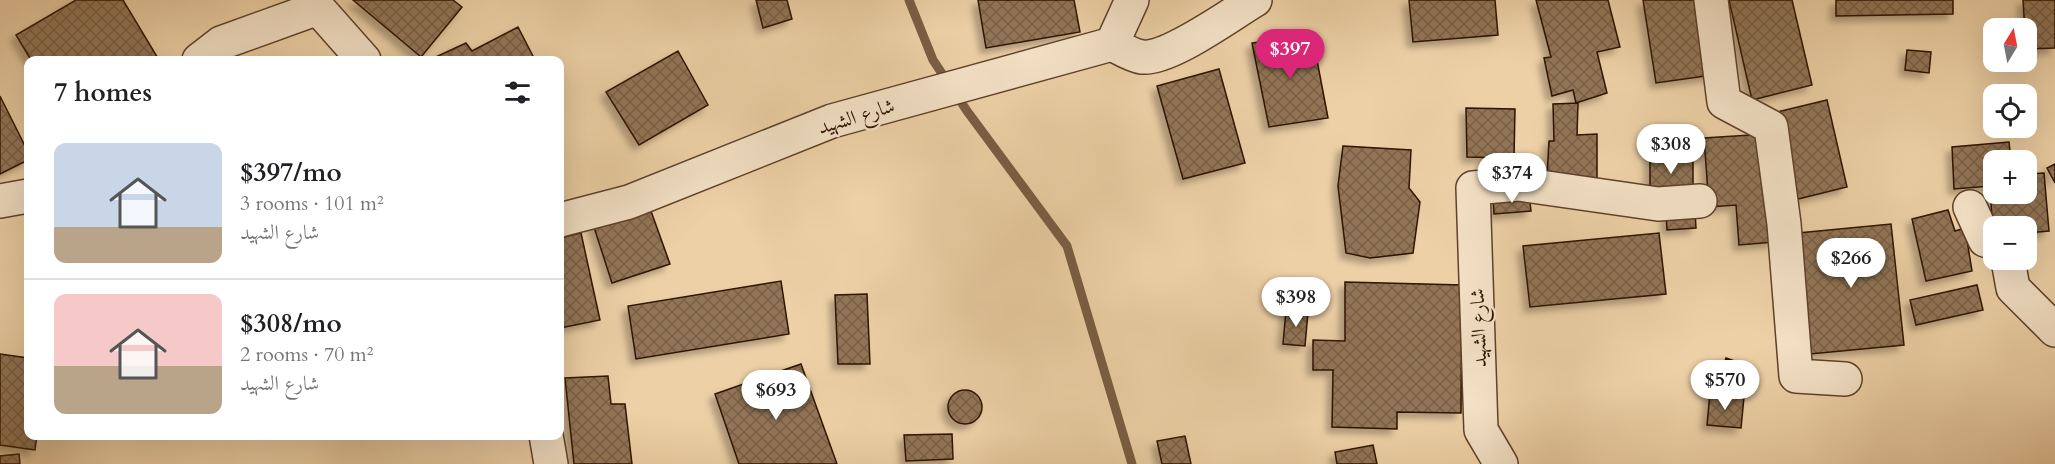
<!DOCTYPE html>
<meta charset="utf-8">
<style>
:root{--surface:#fff;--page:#f6f6f6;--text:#202124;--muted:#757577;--line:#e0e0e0;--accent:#db2777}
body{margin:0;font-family:Cardo,Amiri,serif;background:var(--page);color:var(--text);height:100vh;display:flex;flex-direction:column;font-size:22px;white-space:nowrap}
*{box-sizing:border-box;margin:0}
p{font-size:20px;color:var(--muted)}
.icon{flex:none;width:33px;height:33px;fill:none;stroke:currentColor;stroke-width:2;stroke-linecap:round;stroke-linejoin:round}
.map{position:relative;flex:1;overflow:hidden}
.sheet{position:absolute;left:24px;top:56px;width:540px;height:384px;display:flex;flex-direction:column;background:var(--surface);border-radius:12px;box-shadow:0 6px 24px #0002}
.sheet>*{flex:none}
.needle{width:39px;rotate:10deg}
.fabs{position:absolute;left:1983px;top:18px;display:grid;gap:12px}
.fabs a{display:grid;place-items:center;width:54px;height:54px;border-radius:12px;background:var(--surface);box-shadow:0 6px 24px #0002;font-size:30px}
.price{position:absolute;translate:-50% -51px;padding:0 14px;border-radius:21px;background:#fff;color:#222;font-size:20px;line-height:39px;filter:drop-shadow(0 2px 3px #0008)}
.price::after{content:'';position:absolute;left:50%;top:36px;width:18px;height:14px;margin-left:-9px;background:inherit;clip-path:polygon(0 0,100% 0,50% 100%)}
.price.selected{background:var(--accent);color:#fff}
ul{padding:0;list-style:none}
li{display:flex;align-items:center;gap:18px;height:150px;padding:0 30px}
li+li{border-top:2px solid var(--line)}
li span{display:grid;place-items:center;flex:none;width:168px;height:120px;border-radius:12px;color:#555}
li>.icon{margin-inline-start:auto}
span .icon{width:72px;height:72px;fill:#fffc;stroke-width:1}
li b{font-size:26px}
h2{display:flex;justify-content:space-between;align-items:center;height:72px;padding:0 30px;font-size:26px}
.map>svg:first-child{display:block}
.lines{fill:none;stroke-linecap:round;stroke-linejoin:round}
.stream{stroke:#7a5e43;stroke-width:9}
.building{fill:url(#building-cross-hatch);stroke:#2f1302;stroke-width:1.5;filter:url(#shadow)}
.minor-casing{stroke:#5e422b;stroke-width:36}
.minor{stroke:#f3e0c5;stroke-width:33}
.labels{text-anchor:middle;stroke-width:5;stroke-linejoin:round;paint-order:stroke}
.street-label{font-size:20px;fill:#2f1302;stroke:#f3e0c5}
</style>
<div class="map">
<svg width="2055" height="464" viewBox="0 0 2055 464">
<defs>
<pattern id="building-cross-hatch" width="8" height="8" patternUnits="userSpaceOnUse" patternTransform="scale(1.5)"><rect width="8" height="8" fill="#927557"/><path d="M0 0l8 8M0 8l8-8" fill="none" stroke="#785f46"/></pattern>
<filter id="shadow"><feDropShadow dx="-5.5" dy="5.5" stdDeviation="3" flood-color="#0004"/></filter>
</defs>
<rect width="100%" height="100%" fill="#edd0a6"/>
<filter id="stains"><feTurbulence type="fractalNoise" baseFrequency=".00333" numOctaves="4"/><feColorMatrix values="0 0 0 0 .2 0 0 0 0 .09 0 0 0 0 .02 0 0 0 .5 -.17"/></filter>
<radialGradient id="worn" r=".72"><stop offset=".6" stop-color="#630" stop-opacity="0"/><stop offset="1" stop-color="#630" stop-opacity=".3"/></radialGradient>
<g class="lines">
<!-- stream -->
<path class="stream" d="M909,0L933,60L967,111L1067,246L1132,464"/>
</g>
<!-- building -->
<path class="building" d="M76,0H123L159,60H31L16,35Z
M353,0H453L462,7L421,57Z
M756,0H787L792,19L763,28Z
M978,0H1074L1080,32L986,48Z
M1409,0H1495L1498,35L1413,42Z
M1536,0H1608L1620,47L1597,52L1607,93L1576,103L1573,90L1552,96L1544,58L1551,57Z
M1643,0H1700L1712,75L1656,83Z
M1729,0H1792L1812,85L1752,100Z
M1836,0H1953V14L1836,16Z
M2023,0H2055V48L2026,49Z
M518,27L535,60H437L436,57L466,43L472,51Z
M1312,34L1328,118L1269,127L1252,43Z
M1907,50L1931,52L1929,73L1905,70Z
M678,51L708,105L639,145L606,92Z
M1219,69L1245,163L1183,179L1157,86Z
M0,96L28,152V160L0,174Z
M1827,100L1847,187L1794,200L1773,113Z
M1578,103L1577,135L1597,134V178L1547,177L1549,141H1554L1553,104Z
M1466,108L1515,109L1514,158L1467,157Z
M1766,134L1774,242L1739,245L1736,205L1709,207L1704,138Z
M2009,142L2011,160H1994V194H2026V174L2044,173L2049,231L2026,233V226H1994L1993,236L1990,186L1954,189L1952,147Z
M1343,146L1411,150L1409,188L1420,202L1413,253L1370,258L1346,253L1338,186Z
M1650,157H1693V192L1650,193Z
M2055,164V183L2047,168Z
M1529,194L1531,211L1494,214L1493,197Z
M647,200L670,264L612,283L591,218Z
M1948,210L1955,231L1965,228L1972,271L1926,281L1912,219Z
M1695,211L1696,228L1667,230L1666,213Z
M1891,224L1904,345L1810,354L1798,233Z
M581,233L600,320L560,328V238Z
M1659,233L1666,294L1530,307L1523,246Z
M781,281L789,334L636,359L628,306Z
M1345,282L1462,285L1461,413L1397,412V429L1332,427L1333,370H1313V340L1345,341Z
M1977,285L1983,310L1916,325L1910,300Z
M867,294L870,364H838L835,295Z
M1286,310L1308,312L1305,346L1283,344Z
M0,354L28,358V435H37L35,450L0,445Z
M1726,358L1749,366L1743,388L1719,380Z
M801,364L837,464H739L715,394Z
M608,376L611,404H625L632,464H574L565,378Z
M948 407a17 17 0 1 1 34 0a17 17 0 1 1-34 0Z
M1710,393L1744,397L1741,428L1707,425Z
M952,434L953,459L906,461L904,435Z
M1185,436L1191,464H1162L1157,441Z
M1373,445L1377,464H1337L1335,452Z
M19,454L20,464H0V456Z"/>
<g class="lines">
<!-- minor casing -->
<g class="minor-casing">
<path id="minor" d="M1711,0L1724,102L1771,127L1784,224L1796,376L1845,379
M1112,44C1120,48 1133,56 1142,57C1169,60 1231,14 1255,0
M199,60L221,43L318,8L364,60
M0,201L28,196
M1970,207L1985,240L1994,243
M560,220L629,202L832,121L1112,44L1132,0
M2008,260L2013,288L2055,330
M546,435L551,464
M1501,464L1481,430L1473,188L1519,184L1658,204L1700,201"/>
</g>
<!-- minor -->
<use href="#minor" class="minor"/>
</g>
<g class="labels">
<!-- street labels -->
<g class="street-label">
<text transform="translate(856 116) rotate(-17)" y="7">شارع الشهيد</text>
<text transform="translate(1478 328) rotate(-92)" y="7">شارع الشهيد</text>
</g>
</g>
<rect width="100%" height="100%" filter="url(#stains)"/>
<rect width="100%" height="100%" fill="url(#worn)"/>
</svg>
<div class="fabs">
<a><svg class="needle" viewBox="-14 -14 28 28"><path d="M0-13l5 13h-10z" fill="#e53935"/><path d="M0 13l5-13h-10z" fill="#757577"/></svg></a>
<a><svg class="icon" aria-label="locate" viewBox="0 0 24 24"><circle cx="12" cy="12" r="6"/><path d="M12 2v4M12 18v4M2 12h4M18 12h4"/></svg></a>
<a>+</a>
<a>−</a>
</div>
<b class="price selected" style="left:1290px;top:80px">$397</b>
<b class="price" style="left:1671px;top:175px">$308</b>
<b class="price" style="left:1512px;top:204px">$374</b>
<b class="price" style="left:1851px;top:289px">$266</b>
<b class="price" style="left:1296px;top:328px">$398</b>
<b class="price" style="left:1725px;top:411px">$570</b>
<b class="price" style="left:776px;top:421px">$693</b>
<section class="sheet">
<h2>7 homes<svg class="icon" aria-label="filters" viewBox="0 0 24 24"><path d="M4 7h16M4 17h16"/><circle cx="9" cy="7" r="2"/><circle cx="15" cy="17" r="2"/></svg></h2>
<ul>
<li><span style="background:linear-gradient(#c9d6e8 70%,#b9a48a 0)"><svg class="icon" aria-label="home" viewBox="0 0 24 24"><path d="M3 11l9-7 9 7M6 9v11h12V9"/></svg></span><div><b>$397/mo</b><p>3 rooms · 101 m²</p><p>شارع الشهيد</p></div></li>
<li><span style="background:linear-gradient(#f6c9c9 60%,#b9a48a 0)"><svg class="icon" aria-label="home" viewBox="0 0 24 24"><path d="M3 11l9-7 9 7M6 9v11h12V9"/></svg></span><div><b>$308/mo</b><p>2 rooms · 70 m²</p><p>شارع الشهيد</p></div></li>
</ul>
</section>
</div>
